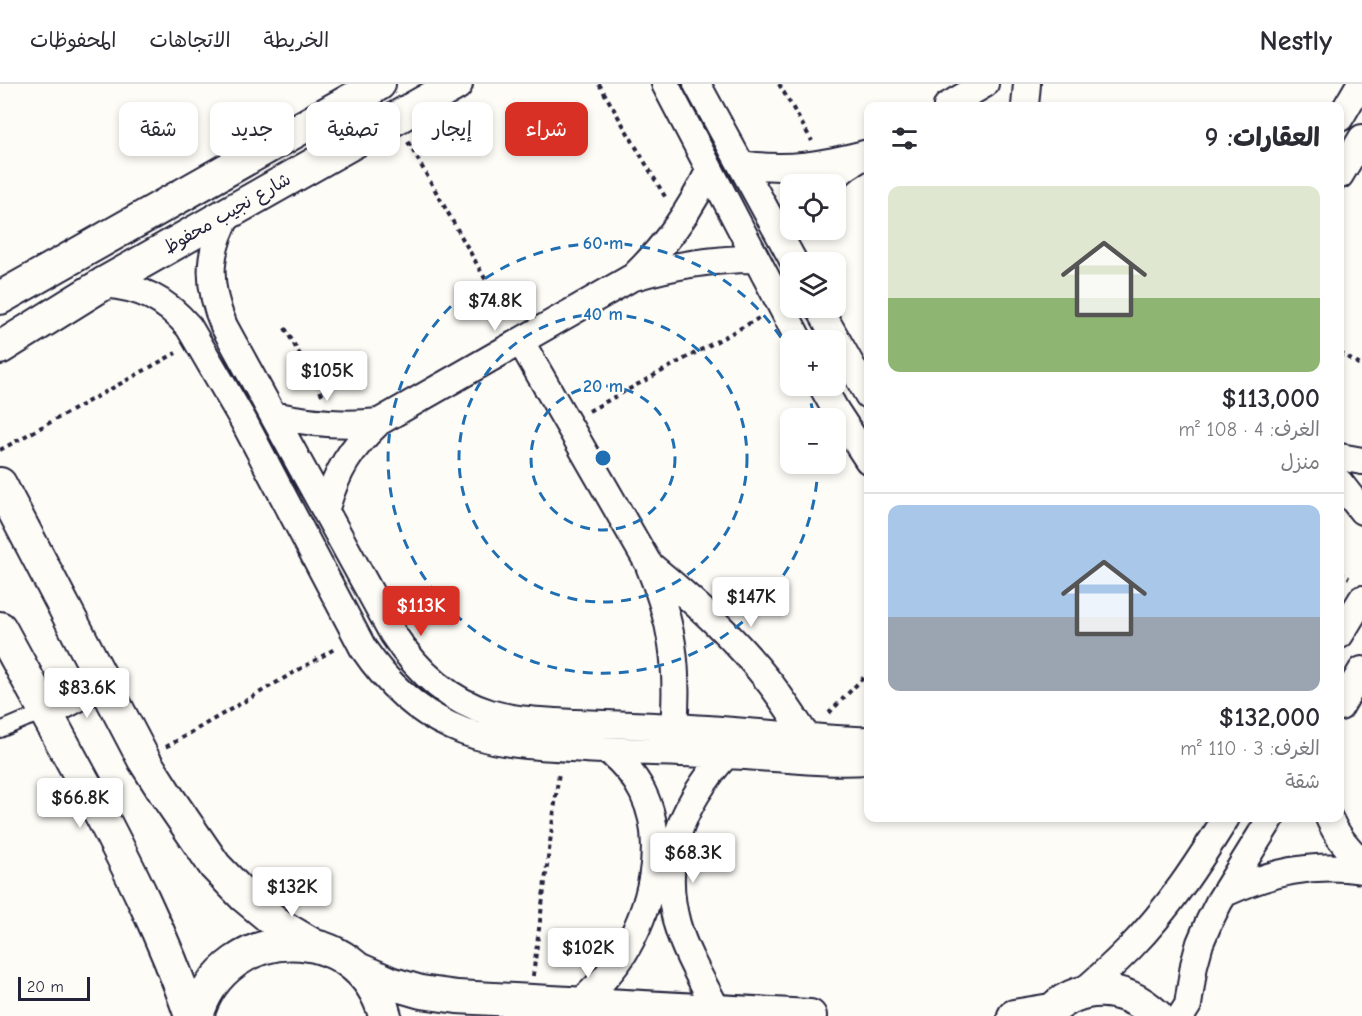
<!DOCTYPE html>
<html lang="ar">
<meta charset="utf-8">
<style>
:root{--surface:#fff;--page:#f2f2f3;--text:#2b2b33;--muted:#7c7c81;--line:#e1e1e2;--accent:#d93025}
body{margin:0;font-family:"Comic Neue","Playpen Sans Arabic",sans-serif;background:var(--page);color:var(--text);direction:rtl;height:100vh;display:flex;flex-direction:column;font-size:22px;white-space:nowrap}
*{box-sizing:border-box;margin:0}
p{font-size:20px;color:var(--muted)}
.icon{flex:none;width:33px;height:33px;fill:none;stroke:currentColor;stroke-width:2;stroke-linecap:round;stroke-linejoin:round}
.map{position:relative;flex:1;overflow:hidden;direction:ltr}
.drawer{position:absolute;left:864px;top:18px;width:480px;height:720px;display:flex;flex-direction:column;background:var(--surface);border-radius:12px;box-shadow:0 3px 9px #0003;direction:rtl}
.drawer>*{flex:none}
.banner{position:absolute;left:18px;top:18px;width:570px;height:54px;direction:rtl;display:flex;gap:12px}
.tools{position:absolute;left:780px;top:90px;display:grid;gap:12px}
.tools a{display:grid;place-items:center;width:66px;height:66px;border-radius:12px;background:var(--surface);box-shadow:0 3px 9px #0003;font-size:30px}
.scale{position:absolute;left:18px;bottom:15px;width:72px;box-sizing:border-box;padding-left:6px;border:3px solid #22223b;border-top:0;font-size:16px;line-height:21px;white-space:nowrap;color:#22223b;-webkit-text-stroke:4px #fdfcf7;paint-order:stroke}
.price{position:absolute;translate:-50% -51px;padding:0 14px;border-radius:6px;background:#fff;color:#222;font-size:20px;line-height:39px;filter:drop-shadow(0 2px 3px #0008)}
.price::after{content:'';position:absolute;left:50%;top:36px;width:18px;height:14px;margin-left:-9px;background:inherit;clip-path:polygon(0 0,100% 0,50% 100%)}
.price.selected{background:var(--accent);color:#fff}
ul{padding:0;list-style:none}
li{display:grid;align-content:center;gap:12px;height:318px;padding:0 24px}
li+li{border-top:2px solid var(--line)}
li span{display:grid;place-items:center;height:186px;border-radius:12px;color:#555}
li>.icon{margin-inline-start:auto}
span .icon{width:108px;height:108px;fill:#fffc;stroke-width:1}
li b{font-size:26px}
h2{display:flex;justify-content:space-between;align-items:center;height:72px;padding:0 24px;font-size:26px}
.tag{padding:0 21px;border-radius:12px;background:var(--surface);box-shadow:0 3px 9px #0003;font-size:21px;line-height:54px}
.tag.selected{background:var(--accent);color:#fff}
header{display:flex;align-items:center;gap:36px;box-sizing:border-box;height:84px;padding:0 30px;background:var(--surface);border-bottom:2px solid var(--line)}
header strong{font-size:28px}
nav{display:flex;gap:33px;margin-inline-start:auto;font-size:21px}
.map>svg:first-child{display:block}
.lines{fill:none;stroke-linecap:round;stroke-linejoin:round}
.service-casing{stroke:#22223b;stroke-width:18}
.minor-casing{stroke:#22223b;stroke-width:30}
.tertiary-casing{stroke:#22223b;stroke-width:36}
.path{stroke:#22223b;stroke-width:4;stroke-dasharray:4.5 4.5;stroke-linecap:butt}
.service{stroke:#fdfcf7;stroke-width:14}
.minor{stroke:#fdfcf7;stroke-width:26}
.tertiary{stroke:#fdfcf7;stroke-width:32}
.ring{fill:none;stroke:#1f6fb2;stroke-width:3;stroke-dasharray:10 8}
.labels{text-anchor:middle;stroke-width:4.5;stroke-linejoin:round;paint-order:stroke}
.street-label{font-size:18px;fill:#22223b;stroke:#fdfcf7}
.centre{fill:#1f6fb2;stroke:#fdfcf7;stroke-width:3}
.ring-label{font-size:18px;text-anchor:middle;font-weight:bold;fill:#1f6fb2;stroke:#fdfcf7;stroke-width:4.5;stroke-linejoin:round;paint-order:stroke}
</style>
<header>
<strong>Nestly</strong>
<nav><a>الخريطة</a><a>الاتجاهات</a><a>المحفوظات</a></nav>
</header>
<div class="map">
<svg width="1362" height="932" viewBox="0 0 1362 932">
<rect width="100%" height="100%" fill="#fdfcf7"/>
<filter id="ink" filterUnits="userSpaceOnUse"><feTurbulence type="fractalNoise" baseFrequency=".0167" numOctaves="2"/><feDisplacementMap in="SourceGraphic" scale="12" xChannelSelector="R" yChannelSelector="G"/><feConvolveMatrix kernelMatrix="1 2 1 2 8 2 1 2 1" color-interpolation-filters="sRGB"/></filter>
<g filter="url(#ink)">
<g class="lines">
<!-- service casing -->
<g class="service-casing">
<path id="service" d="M0,646L26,635L46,628"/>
</g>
<!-- minor casing -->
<g class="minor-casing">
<path id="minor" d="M665,0L799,256
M697,0L794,178
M947,22L985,0
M1025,22L1027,0
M1340,34L1360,0
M741,80C788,87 822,81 868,69
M1340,91L1362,54
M826,100L846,83L859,75
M231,126C207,165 206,200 224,242L393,550C417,587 447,616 490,629C516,637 545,637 572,639C605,640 639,641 672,643C715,645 757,649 800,652C823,654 846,657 868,656
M634,192C666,161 690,127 709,87
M103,200C140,203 165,215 189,243L243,336L363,564C386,598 413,625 451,642C488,660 531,662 571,664C623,668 675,668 727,671C774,673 821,680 868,677
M819,224L868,311
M521,258L648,479C672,537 679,580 674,643
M822,302L836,327L868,376
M273,331C309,339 342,342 379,338
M1340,373L1362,377
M1340,399L1362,427
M326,424C337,387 350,365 379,338L631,194C673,181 712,175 755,175
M650,481C694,517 735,554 770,599C783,616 795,635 807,653
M1340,551L1362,515
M1340,623L1362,586
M1329,734C1336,750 1348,766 1362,777
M1225,809C1270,789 1312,778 1362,786
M1080,910C1098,895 1115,879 1131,863C1169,824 1198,779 1226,734
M579,920C595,905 610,890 622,872C650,827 668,760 643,709C635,692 623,679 609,667
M718,928C704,900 686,871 677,840C659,774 682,720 726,671
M1181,932L1188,921L1194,881L1200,859L1209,838L1219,818L1271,734"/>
</g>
<!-- tertiary casing -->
<g class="tertiary-casing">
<path id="tertiary" d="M0,214L379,0
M0,264L103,200L456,0
M0,400L144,676L167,712L215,782L244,812L279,841L313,861
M0,544C29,597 58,651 87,704C126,778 164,852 191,932
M46,628L104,597
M358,885L390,899L421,908L457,913L810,932
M197,932C225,836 359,835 385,932
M1014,932L1051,926
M1046,932C1078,897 1124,900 1157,932"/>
</g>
<!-- path -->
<path class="path" d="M599,0L667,116
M779,0L812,57
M408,58L509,237
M285,244L324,314
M1340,269L1362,282
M589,327L761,233
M0,366L176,269
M1340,489L1349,494
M829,629L868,589
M166,663L336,564
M533,892L559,688"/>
<!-- service -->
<use href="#service" class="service"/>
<!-- minor -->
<use href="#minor" class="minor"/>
<!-- tertiary -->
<use href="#tertiary" class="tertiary"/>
</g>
</g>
<!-- distance rings -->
<g class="ring">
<circle cx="603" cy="374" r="72"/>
<circle cx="603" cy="374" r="144"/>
<path d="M818 380A215 215 0 1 1 790 268M806 302A215 215 0 0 1 814 333"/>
</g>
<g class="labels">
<!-- street labels -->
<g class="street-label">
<text transform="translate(227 129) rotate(-30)" y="6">شارع نجيب محفوظ</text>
</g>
</g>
<circle cx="603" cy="374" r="9" class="centre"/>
<g class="ring-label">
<text x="603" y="165">60 m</text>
<text x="603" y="236">40 m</text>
<text x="603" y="308">20 m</text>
</g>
</svg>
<div class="tools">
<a><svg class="icon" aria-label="locate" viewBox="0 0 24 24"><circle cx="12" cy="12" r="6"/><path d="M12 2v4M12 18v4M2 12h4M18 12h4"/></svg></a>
<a><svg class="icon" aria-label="layers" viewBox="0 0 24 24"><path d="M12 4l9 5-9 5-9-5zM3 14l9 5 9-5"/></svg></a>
<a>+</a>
<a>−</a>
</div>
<div class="scale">20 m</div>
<b class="price" style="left:495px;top:248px">$74.8K</b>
<b class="price" style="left:327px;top:318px">$105K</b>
<b class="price" style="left:751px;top:544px">$147K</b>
<b class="price selected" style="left:421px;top:553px">$113K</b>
<b class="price" style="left:87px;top:635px">$83.6K</b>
<b class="price" style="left:80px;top:745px">$66.8K</b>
<b class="price" style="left:693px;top:800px">$68.3K</b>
<b class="price" style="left:292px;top:834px">$132K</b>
<b class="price" style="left:588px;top:895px">$102K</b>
<div class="banner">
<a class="tag selected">شراء</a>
<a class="tag">إيجار</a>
<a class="tag">تصفية</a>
<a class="tag">جديد</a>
<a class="tag">شقة</a>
</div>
<section class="drawer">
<h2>العقارات: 9<svg class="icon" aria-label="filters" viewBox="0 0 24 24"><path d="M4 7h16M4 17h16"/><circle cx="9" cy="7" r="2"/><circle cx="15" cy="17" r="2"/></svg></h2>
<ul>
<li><span style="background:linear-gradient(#dfe7d0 60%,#8fb573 0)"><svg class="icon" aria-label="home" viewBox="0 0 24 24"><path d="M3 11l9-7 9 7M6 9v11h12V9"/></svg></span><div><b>$113,000</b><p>الغرف: 4 · 108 m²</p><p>منزل</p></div></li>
<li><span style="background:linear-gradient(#a9c7e8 60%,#9aa5b1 0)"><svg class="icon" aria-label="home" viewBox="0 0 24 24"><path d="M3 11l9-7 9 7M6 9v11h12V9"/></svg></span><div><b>$132,000</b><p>الغرف: 3 · 110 m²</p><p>شقة</p></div></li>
</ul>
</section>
</div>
